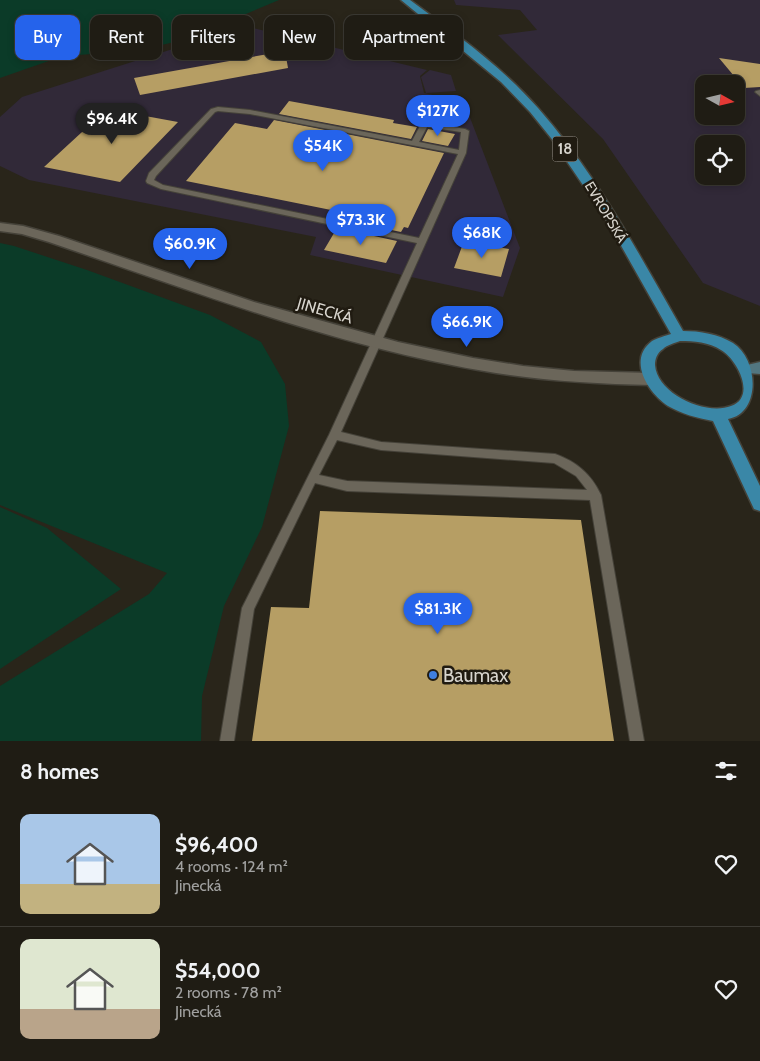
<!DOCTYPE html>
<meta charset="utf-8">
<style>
:root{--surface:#1f1c14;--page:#27251d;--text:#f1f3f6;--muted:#a1a1a0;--line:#3c3a34;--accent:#2563eb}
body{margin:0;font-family:Cabin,sans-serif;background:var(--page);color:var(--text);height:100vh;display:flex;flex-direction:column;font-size:19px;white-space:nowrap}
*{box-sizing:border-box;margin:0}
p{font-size:16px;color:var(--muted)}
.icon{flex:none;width:28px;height:28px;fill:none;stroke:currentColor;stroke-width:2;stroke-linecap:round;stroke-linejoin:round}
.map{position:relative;height:741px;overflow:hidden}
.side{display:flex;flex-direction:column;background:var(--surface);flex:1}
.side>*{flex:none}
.banner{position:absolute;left:15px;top:15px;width:500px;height:45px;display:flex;gap:10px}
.needle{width:32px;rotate:98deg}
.controls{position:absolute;left:695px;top:75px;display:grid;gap:10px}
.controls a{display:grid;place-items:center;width:50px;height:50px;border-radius:10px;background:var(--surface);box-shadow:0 2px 8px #0003,0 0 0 1px var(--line);font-size:25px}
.price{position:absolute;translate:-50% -42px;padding:0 11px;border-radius:18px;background:var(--accent);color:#fff;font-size:16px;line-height:32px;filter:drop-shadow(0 1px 2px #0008)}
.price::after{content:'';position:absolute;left:50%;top:30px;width:15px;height:11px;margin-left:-8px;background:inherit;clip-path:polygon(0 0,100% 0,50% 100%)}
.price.on{background:#222;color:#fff}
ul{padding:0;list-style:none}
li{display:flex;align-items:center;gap:15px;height:125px;padding:0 20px}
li+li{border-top:1px solid var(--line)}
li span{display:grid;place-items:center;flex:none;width:140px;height:100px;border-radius:10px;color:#555}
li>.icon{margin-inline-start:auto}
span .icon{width:60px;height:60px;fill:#fffc;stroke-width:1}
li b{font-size:21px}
h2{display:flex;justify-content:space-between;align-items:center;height:60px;padding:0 20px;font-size:21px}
.tag{padding:0 18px;border-radius:10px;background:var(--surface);box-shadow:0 2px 8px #0003,0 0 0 1px var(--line);font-size:18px;line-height:45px}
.tag.on{background:var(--accent);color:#fff}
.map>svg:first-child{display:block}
.industrial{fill:#312938;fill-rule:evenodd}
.green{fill:#0b3b28}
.building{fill:#b69e64}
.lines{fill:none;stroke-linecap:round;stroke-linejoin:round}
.lane-casing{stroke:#454239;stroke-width:2}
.street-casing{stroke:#454239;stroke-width:3}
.secondary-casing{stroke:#454239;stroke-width:3}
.primary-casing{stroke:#454239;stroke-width:3}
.lane{fill:#6b665a;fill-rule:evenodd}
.street{fill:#6b665a;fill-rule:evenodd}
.secondary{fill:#527680;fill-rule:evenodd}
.primary{fill:#3a87a7;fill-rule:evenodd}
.shop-dot{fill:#3f7fe0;stroke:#201b11;stroke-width:2}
.labels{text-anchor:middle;stroke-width:5;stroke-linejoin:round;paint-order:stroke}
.far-street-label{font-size:14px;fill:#d8d5ce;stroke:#201b11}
.shield{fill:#201b11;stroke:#a19d95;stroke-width:1}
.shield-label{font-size:15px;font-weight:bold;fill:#d8d5ce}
.street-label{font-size:16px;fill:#d8d5ce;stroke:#201b11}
.near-poi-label{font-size:19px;fill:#d8d5ce;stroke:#201b11;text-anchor:start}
</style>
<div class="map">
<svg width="760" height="741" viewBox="0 0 760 741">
<rect width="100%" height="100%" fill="#29251a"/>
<!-- industrial -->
<path class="industrial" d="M454,0H760V306L703,283L603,139L498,35L537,30L520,10L456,5ZM704,84H736V116H704ZM704,144H736V176H704Z
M245,26L427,70L420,76L424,93L464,102L520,248L503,297L310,255L316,237L29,180L0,166V117L22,97Z
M430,70L451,75L456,91L426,93L421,77Z"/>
<!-- green -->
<path class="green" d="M0,0H279L241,16L231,25L197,34L183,40L136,51L63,56L0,78Z
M0,243L14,246L87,270L210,315L261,342L285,384L289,426L262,527L224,606L202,696L201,741H0V686L149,594L167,573L0,505Z
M0,507L47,528L121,589L0,669Z"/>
<!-- building -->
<path class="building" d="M285,51L288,68L140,95L134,78Z
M719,58L760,64V87L744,88Z
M289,101L394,120L393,123L417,127L411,139L279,114Z
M107,109L178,122L120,182L44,167Z
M274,120L444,153L408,228L404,227L401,232L342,220L346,213L186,181L235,123L267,129Z
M428,129L455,134L448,146L422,141Z
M337,228L397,241L386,263L324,250Z
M464,241L509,249L501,277L454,268Z
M320,511L581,520L614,741H252L271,607L309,608Z"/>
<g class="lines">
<!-- lane casing -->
<g class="lane-casing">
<path id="lane" d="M760,90V96L755,92L756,91Z
M218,107L250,110L412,141L421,124L425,122L465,129L469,131L466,153L341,432L381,442L555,454C577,462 591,474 601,495L644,741H630L590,500L347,491L315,483L254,609L234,741H220L242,608L329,435L417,243L161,189L147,183L146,181L149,173L211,109ZM218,111L250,114L458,154L419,238L163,185L154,180L156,176L215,112ZM427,127L461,132L459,150L419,142ZM337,440L381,450L554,463L576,476L587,490L347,481L319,475Z"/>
</g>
<!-- street casing -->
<g class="street-casing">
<path id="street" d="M0,223L23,226L59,236L254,302L398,342L473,358L523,366L574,371L651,373L656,375L659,379L656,383L651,385C599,384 547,381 496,373C343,349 196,292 49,242L22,234L0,231Z"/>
</g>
<!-- secondary casing -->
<g class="secondary-casing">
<path id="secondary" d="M760,362V374L747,373L745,369L747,365Z"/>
</g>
<!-- primary casing -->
<g class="primary-casing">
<path id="primary" d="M401,0H410C455,33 501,66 538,108C597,175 639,254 683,331C700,331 718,334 733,343C760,361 760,414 728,419L760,486V511L754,509L713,421C697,418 682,414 668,406C648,393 627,360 652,341C657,338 665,336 671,334L606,219L551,138L530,112L501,82ZM680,341C694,341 709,342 721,350C737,359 757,397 731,406C706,416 657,394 655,365C655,359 657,353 663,349C667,345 675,343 680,341Z"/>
</g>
<!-- lane -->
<use href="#lane" class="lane"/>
<!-- street -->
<use href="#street" class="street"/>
<!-- secondary -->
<use href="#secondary" class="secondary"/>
<!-- primary -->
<use href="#primary" class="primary"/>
</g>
<!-- markers -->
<circle class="shop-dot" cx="433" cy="675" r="5"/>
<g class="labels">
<!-- far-street labels -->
<g class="far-street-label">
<text transform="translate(606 212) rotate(59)" y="5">EVROPSKÁ</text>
</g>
<!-- shield labels -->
<rect class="shield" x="552.5" y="136.5" width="25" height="25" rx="4"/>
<g class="shield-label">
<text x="565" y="154">18</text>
</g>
<!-- street labels -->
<g class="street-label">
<text transform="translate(325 310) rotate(16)" y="6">JINECKÁ</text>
</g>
<!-- near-poi labels -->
<g class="near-poi-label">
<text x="443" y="682">Baumax</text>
</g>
</g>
</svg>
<div class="controls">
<a><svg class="needle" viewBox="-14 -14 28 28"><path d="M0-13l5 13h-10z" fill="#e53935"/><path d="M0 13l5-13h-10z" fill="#a1a1a0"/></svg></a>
<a><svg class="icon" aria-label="locate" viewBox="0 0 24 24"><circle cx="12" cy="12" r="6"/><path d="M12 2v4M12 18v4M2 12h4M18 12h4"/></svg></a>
</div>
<b class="price" style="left:438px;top:137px">$127K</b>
<b class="price on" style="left:112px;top:145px">$96.4K</b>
<b class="price" style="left:323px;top:172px">$54K</b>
<b class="price" style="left:361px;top:246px">$73.3K</b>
<b class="price" style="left:482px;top:259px">$68K</b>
<b class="price" style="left:190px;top:270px">$60.9K</b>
<b class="price" style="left:467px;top:348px">$66.9K</b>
<b class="price" style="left:438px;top:635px">$81.3K</b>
<div class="banner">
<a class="tag on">Buy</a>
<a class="tag">Rent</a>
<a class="tag">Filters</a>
<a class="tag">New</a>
<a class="tag">Apartment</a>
</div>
</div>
<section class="side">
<h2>8 homes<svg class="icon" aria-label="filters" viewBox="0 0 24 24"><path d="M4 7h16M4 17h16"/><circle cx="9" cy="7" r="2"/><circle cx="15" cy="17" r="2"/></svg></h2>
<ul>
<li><span style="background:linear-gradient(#a9c7e8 70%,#c2b280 0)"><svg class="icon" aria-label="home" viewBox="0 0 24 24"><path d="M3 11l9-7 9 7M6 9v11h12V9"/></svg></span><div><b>$96,400</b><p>4 rooms · 124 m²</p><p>Jinecká</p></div><svg class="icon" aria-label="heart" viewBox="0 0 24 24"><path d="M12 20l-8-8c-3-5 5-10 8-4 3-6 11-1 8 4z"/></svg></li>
<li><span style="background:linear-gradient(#dfe7d0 70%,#b9a48a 0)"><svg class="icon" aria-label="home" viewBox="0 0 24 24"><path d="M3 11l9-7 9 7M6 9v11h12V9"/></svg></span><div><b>$54,000</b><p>2 rooms · 78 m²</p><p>Jinecká</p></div><svg class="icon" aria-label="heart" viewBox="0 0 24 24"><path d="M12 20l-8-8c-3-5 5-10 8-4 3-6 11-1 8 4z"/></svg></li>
</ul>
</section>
